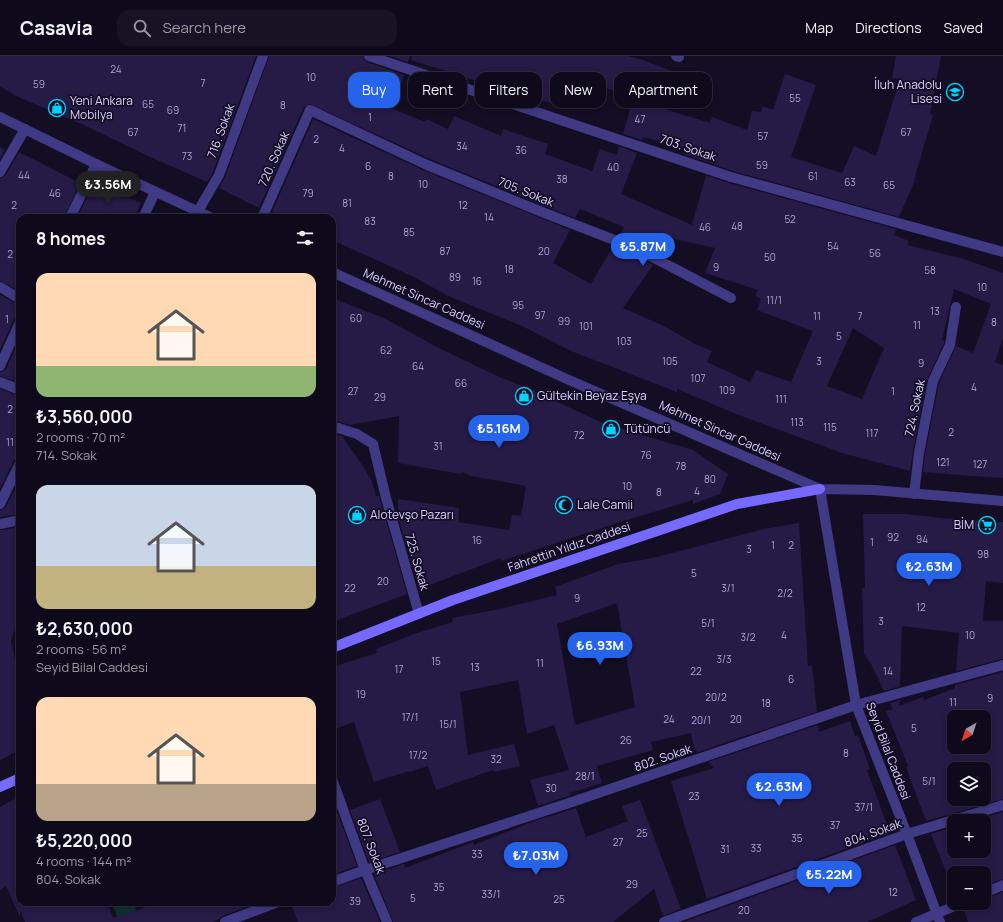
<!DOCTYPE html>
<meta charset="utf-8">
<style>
:root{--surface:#0e0a1b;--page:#171324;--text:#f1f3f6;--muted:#9b9aa3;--line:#2e2b3a;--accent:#2563eb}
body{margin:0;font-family:Manrope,sans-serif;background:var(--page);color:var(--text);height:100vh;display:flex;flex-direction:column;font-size:15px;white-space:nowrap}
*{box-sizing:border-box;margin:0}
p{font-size:13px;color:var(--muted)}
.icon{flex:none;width:22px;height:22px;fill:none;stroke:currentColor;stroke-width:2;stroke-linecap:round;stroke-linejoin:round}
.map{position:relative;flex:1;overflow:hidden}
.drawer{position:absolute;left:16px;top:158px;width:320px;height:692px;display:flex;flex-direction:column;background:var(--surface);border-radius:12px;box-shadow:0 2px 6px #0003,0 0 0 1px var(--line)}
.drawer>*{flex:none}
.hud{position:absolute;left:348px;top:16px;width:380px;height:36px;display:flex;gap:8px}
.needle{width:26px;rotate:219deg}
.controls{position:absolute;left:947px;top:654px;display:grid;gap:8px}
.controls a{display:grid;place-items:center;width:44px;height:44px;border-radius:8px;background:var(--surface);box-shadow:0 2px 6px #0003,0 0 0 1px var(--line);font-size:20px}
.price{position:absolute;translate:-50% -34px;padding:0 9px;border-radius:14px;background:var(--accent);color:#fff;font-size:13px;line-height:26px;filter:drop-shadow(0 1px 2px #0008)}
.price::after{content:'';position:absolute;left:50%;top:24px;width:12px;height:9px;margin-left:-6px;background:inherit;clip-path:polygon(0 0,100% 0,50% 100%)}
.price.on{background:#222;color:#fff}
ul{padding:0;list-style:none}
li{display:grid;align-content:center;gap:8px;height:212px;padding:0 20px}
li span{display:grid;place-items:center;height:124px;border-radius:12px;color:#555}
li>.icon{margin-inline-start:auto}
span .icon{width:72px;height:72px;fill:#fffc;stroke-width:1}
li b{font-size:17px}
h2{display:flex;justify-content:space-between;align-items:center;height:48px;padding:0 20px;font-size:17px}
.tag{padding:0 14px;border-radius:12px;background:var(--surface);box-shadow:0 2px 6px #0003,0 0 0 1px var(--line);font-size:14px;line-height:36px}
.tag.on{background:var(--accent);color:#fff}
header{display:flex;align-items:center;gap:24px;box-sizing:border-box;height:56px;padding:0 20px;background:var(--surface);border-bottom:1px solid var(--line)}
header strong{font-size:19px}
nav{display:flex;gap:22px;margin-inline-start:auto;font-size:14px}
.search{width:280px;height:36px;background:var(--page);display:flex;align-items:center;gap:10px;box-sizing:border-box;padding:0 14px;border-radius:12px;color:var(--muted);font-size:15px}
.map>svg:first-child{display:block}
.green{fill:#112e2e}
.building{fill:#261a46;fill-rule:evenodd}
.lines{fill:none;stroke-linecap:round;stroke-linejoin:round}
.pedestrian{stroke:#403984;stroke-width:10}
.minor{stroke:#403984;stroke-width:10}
.tertiary{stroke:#403984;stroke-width:10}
.secondary{stroke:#7669ff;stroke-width:10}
.labels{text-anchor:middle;stroke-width:3.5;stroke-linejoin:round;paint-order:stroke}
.number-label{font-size:10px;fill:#ada4d1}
.poi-label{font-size:12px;fill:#dad2ff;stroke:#130e24;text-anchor:start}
.street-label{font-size:12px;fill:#dad2ff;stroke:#130e24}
</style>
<header>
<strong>Casavia</strong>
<div class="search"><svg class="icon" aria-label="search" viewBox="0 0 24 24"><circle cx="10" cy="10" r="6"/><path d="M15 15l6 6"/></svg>Search here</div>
<nav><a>Map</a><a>Directions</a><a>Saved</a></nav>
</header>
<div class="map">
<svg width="1003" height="866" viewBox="0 0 1003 866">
<rect width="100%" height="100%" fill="#130e24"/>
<!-- green -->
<path class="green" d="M112,846H149L135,852L140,866H119Z"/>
<!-- building -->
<path class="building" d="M0,0H256L213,116L207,126L150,101L84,69L16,40L0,30Z
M269,0H363L364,4L367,6L404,19L393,53L425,66L426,63L448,73L454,60L501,80L503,73L548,88L545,98L592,115L600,93L617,99L619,90L637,97L621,138L692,169L706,119L729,127L896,173L894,179L909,185L907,189L964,203L1003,217V282L995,306L1003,309V422L958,419L923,416L925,398L939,327L956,290L973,297L991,248L954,233L942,284L944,285V287L927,324L913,396L910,415L842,397L736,358L677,333V336L571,295L522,270L448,240L416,222L332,184V162H284L272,156L313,63L425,115L570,174L553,207L591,228L613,190L632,198L653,209L623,252L666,271L695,288L712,295L707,306L750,326L756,314L791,326L813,275L757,254L761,243L755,240L758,234L705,217L715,192L670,182L661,198L638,186L620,179L624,171L580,153L575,162L544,150L430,103L310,48L304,51L259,152L219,132L225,121ZM853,272L884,292L862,343L827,330Z
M390,0H410L408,6Z
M412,0H628L643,4L674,16L661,52L710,67L712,61L747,74L752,55L761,56L763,50L773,54L785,18L816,29L791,101L842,117L854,90L876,100L900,23L892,22L896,0H941L930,58L933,59L914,124H915L899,161L733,115L684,98L685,92L643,81L642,84L623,78L634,39L573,24L567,52L502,33L411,4Z
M0,91L5,94L0,103Z
M19,96L80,127L64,162H20V235L0,225V122L6,119Z
M96,128L141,147L134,162H77L91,133L93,134Z
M0,239L20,249V260L17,261L14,263L0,294Z
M332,242L384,262L437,291L495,319L534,335L605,368L693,394L728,418L720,438L693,448V444L611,469L501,505V502L419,533L398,461V443L459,452L458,466L509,474L512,459L521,460L526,430L471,420L461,416V418L398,407L399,360L350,369L332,364Z
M20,282V327L0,320V316L3,315L6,313Z
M0,333L20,340V401L14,404L0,433Z
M332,377L342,380L365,413L372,426L376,440H379L407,538L332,566Z
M20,422V458L0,461V454L6,451Z
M863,458H906L941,462L1003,466V527L986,525L983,565H1003V603L956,615L959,577L902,570L900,630L884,635L871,608L864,598L862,532H865Z
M799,467L808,610L812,609L817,656L698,696L694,692L691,677L651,686L653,694L597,710L602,727L570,737L571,739L538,750L530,724L569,714L554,669L527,678L518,624L460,636L468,699L514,688L520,710L494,716L493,714L436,734L428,710L409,716V715L374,726L354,666L332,674V611L377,597L376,593L414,578L453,566L452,562L500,553L557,539L555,531L618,508L653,502L764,473ZM617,547L635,651L575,669L557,568Z
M20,471V556L11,585L20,626V694L0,704V474Z
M1003,616V743L926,765L906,711L908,710L886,655L893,653L890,647L900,644L899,650L923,641L924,644L955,632V629ZM954,661H984V691H954ZM954,713H984V743H954Z
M850,665L855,680L858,679L870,713L867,714L890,777L707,843L671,725L714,712L708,706L818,669L819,676Z
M20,740V846H107L113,862L160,846H260L223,860L219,863L212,866H25L20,854V861L6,830L0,834V751Z
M380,743L400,796L369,806L350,754Z
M640,744L681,853L663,860L654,833L613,866H393L374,818L404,808L405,812L473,786L474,789L534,765L576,752L586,781L628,765L622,750Z
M1003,756V823L984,830V817H954V832L953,833L931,778L954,771V795H984V765H973Z
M338,758L357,810L332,819V760Z
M895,789L916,844L867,866H683Z
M361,822L380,866H298L290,846H332V832Z
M1003,836V866H968L964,853L967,851L968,847H984V843Z"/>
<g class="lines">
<!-- pedestrian -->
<path class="pedestrian" d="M0,116L25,73
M70,162L96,108
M143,162L155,136
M0,231L20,243
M0,310L20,266
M0,326L20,334
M332,370L357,378L373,388L386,442L419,558
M0,448L20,407
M0,468L20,464"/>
<!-- minor -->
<path class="minor" d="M369,0L731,121L1003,196
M676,0L679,1
M194,162L219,119L263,0
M262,162L310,54L427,109L542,156L635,192L731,242
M914,438L919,397L933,325L950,289L956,251
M332,723L365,814L387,866
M332,826L365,814L569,747L856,649L1003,609
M225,866L278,846
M664,866L907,778L1003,749"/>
<!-- tertiary -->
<path class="tertiary" d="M0,61L96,108L212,162
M332,216L569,324L820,433L874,434L1003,445
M820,433L856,649L907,778L940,866
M984,837L1003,829
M916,866L962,847"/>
<!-- secondary -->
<path class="secondary" d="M332,592L453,544L737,448L820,433
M0,731L20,722"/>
</g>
<!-- icons -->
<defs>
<g id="school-ring" transform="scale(0.9)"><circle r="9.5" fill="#130e24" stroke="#00d3fd" stroke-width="1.5"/><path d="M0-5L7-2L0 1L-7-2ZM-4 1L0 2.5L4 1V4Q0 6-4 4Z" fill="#00d3fd"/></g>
<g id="shop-ring" transform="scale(0.9)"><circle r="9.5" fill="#130e24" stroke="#00d3fd" stroke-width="1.5"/><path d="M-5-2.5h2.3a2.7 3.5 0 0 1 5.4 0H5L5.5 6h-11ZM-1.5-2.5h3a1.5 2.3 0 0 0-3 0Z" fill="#00d3fd"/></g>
<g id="mosque-ring" transform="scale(0.9)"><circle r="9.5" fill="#130e24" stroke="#00d3fd" stroke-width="1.5"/><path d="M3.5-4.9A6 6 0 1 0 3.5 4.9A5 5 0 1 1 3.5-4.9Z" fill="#00d3fd"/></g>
<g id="supermarket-ring" transform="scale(0.9)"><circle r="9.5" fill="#130e24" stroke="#00d3fd" stroke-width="1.5"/><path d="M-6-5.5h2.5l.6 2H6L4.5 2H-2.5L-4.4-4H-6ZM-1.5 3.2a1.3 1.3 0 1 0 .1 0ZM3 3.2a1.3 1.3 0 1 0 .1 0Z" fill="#00d3fd"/></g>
</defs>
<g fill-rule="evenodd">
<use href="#school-ring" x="955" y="36"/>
<use href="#shop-ring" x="57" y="52"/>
<use href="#shop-ring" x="524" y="340"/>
<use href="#shop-ring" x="611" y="373"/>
<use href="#mosque-ring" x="564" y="449"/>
<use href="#shop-ring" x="357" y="459"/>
<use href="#supermarket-ring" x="987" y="469"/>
</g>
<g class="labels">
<!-- number labels -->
<g class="number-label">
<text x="116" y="17">24</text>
<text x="311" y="25">10</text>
<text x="203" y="31">7</text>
<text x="39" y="32">59</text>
<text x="795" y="46">55</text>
<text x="148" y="52">65</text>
<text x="283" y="53">8</text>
<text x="173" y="58">69</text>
<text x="370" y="65">1</text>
<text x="640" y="67">47</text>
<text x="182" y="76">71</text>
<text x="133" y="80">67</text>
<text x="906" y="80">67</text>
<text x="763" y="84">57</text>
<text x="316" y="87">2</text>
<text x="462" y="94">34</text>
<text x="342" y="96">4</text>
<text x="521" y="98">36</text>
<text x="187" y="104">73</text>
<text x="762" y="113">59</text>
<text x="368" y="114">6</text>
<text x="613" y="115">40</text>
<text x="24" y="123">44</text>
<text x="391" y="124">8</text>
<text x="813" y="124">61</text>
<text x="562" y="127">38</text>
<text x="850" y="130">63</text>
<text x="423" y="132">10</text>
<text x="889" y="133">65</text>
<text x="55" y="141">46</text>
<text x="308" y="141">79</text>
<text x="347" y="151">81</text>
<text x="14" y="153">2</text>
<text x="463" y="153">12</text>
<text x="489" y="165">14</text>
<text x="790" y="167">52</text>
<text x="370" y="169">83</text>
<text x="737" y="174">48</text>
<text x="705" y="175">46</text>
<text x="409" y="180">85</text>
<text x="833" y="194">54</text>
<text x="445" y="199">87</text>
<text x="544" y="199">20</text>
<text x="875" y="201">56</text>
<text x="10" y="202">2</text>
<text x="770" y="205">50</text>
<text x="716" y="215">9</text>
<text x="509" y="217">18</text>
<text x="930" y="218">58</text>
<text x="455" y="225">89</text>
<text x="477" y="229">16</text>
<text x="982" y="235">10</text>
<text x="774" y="248">11/1</text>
<text x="518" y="253">95</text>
<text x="935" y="259">13</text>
<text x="540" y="263">97</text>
<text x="817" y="264">11</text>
<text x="860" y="264">7</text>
<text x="356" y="266">60</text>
<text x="7" y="267">1</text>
<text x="564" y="269">99</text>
<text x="994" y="270">8</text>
<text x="917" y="273">11</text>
<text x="586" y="274">101</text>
<text x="839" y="284">5</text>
<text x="624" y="289">103</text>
<text x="386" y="298">62</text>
<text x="670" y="309">105</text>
<text x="819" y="309">3</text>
<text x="921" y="311">9</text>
<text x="418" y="314">64</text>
<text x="698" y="326">107</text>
<text x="461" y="331">66</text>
<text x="974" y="335">4</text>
<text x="727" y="338">109</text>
<text x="353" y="339">27</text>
<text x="893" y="339">1</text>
<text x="380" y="345">29</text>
<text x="781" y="347">111</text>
<text x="10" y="357">2</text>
<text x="797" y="370">113</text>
<text x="830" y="375">115</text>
<text x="951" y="380">2</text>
<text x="872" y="381">117</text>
<text x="579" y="383">72</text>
<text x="10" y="390">11</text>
<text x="438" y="394">31</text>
<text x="646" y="403">76</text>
<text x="943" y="410">121</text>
<text x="980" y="412">127</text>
<text x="681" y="414">78</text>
<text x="710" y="427">80</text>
<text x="627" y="434">10</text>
<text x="697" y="439">4</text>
<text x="659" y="440">8</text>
<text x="893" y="485">92</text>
<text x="922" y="487">94</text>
<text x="477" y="488">16</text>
<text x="872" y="490">1</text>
<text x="773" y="493">1</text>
<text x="791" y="493">2</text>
<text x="749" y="497">3</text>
<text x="983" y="502">98</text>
<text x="694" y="521">5</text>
<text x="383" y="529">20</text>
<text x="350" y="536">22</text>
<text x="728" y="536">3/1</text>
<text x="785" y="541">2/2</text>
<text x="577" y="546">9</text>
<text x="921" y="555">12</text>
<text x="881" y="569">3</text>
<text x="708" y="571">5/1</text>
<text x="784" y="583">4</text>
<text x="970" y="583">10</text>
<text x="748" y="585">3/2</text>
<text x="724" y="607">3/3</text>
<text x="436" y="609">15</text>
<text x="540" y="611">11</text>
<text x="475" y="615">13</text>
<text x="399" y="617">17</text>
<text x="696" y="619">22</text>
<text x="888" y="619">14</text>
<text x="791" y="627">6</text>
<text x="361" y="642">19</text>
<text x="716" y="645">20/2</text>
<text x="990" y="646">9</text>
<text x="953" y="650">11</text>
<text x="766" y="651">18</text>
<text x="410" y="665">17/1</text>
<text x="669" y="667">24</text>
<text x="736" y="667">20</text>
<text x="701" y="668">20/1</text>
<text x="448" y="672">15/1</text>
<text x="914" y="676">5</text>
<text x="626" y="688">26</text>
<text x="846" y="701">8</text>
<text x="418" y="703">17/2</text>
<text x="496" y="707">32</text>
<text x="585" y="724">28/1</text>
<text x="929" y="729">5/1</text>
<text x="551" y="736">30</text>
<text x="694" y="744">23</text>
<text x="864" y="755">37/1</text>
<text x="835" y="773">37</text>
<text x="642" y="781">25</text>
<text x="797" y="786">35</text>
<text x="618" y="790">27</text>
<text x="756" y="796">33</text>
<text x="725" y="797">31</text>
<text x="477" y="802">33</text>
<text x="632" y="832">29</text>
<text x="439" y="835">35</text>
<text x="893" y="840">12</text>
<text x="491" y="842">33/1</text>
<text x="413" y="846">5</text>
<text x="559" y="847">25</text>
<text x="355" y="849">39</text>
<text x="744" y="858">20</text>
</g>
<!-- poi labels -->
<g class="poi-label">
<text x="942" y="33" text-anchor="end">İluh Anadolu<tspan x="942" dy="14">Lisesi</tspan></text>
<text x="70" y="49">Yeni Ankara<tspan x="70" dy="14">Mobilya</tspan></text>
<text x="537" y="344">Gültekin Beyaz Eşya</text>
<text x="624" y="377">Tütüncü</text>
<text x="577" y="453">Lale Camii</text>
<text x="370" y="463">Alotevşo Pazarı</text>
<text x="974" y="473" text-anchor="end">BİM</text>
</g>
<!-- street labels -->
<g class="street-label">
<text transform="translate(221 75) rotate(-70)" y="4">716. Sokak</text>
<text transform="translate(688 92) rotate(19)" y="4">703. Sokak</text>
<text transform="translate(274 103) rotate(-66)" y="4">720. Sokak</text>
<text transform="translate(526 136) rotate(22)" y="4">705. Sokak</text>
<text transform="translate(424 243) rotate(24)" y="4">Mehmet Sincar Caddesi</text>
<text transform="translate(915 352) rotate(-78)" y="4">724. Sokak</text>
<text transform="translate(720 375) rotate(24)" y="4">Mehmet Sincar Caddesi</text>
<text transform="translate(569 491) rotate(-19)" y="4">Fahrettin Yıldız Caddesi</text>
<text transform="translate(417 506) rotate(74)" y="4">725. Sokak</text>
<text transform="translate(888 695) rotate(69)" y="4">Seyid Bilal Caddesi</text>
<text transform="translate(663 702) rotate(-19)" y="4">802. Sokak</text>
<text transform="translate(873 777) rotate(-20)" y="4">804. Sokak</text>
<text transform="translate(371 790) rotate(69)" y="4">807. Sokak</text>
</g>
</g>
</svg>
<div class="controls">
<a><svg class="needle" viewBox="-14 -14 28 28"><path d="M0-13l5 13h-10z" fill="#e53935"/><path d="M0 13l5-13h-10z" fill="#9b9aa3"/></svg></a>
<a><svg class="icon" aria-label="layers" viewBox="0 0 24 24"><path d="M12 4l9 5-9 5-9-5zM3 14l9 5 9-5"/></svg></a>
<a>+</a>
<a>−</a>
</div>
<b class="price on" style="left:108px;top:149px">₺3.56M</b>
<b class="price" style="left:643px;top:211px">₺5.87M</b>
<b class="price" style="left:499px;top:393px">₺5.16M</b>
<b class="price" style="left:929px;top:531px">₺2.63M</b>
<b class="price" style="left:600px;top:610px">₺6.93M</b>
<b class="price" style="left:779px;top:751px">₺2.63M</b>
<b class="price" style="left:536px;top:820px">₺7.03M</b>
<b class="price" style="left:829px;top:839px">₺5.22M</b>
<div class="hud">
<a class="tag on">Buy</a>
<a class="tag">Rent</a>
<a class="tag">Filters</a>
<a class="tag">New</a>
<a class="tag">Apartment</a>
</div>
<section class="drawer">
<h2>8 homes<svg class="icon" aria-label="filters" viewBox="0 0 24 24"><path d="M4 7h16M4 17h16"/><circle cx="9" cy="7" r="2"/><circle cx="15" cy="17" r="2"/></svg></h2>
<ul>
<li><span style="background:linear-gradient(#ffd9b3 75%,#8fb573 0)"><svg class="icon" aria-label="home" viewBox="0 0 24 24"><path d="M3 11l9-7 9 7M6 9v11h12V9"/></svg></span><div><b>₺3,560,000</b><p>2 rooms · 70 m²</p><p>714. Sokak</p></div></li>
<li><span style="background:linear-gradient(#c9d6e8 65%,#c2b280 0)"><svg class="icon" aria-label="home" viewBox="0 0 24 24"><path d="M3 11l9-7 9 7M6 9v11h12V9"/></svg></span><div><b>₺2,630,000</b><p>2 rooms · 56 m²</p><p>Seyid Bilal Caddesi</p></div></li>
<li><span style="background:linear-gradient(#ffd9b3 70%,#b9a48a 0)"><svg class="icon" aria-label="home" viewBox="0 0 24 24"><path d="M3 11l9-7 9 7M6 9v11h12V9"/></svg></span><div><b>₺5,220,000</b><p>4 rooms · 144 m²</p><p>804. Sokak</p></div></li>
</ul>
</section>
</div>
